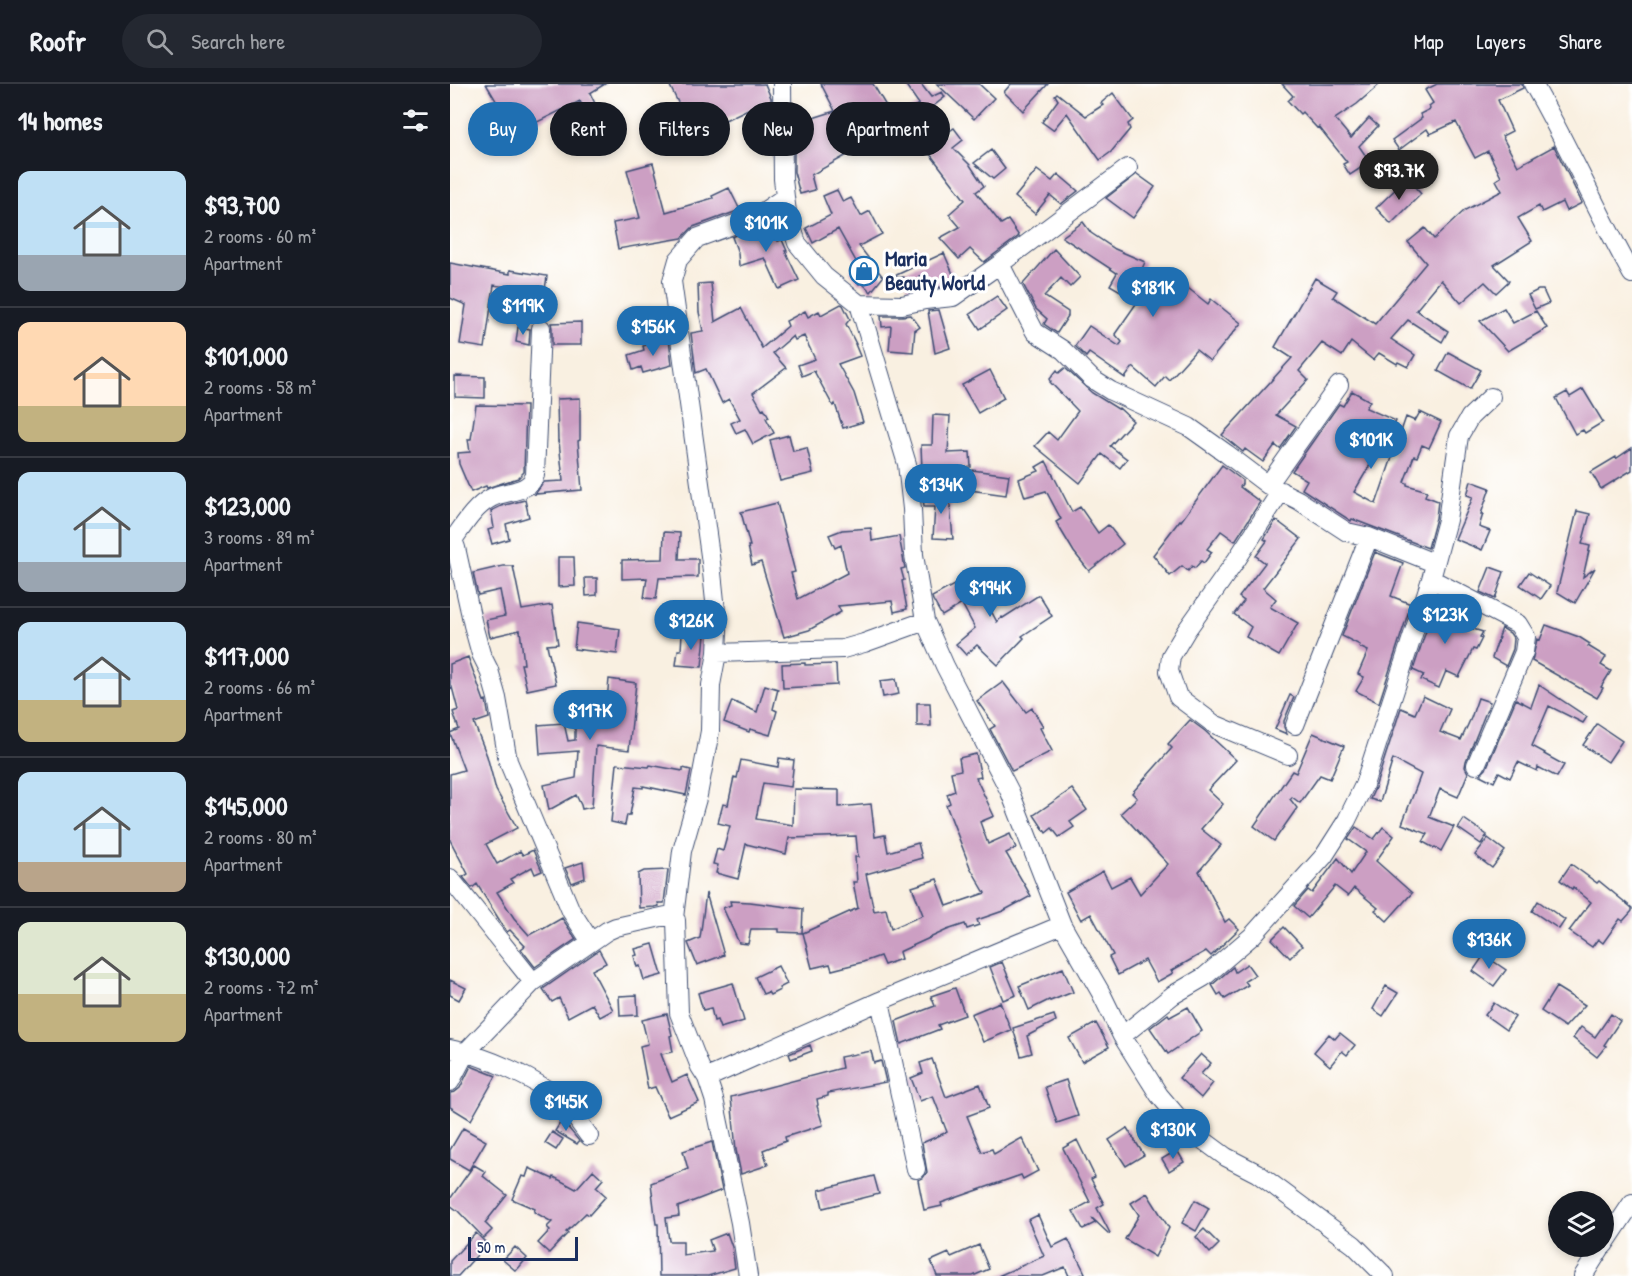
<!DOCTYPE html>
<meta charset="utf-8">
<style>
:root{--surface:#171b24;--page:#242831;--text:#f1f3f6;--muted:#9ea1a6;--line:#363941;--accent:#1f6fb2}
body{margin:0;font-family:"Patrick Hand",sans-serif;background:var(--page);color:var(--text);height:100vh;display:flex;flex-direction:column;font-size:22px;white-space:nowrap}
*{box-sizing:border-box;margin:0}
p{font-size:20px;color:var(--muted)}
.icon{flex:none;width:33px;height:33px;fill:none;stroke:currentColor;stroke-width:2;stroke-linecap:round;stroke-linejoin:round}
.map{position:relative;flex:1;overflow:hidden}
.side{display:flex;flex-direction:column;background:var(--surface);width:450px}
.side>*{flex:none}
.banner{position:absolute;left:18px;top:18px;width:570px;height:54px;display:flex;gap:12px}
.tools{position:absolute;left:1098px;top:1107px;display:grid;gap:12px}
.tools a{display:grid;place-items:center;width:66px;height:66px;border-radius:50%;background:var(--surface);box-shadow:0 3px 9px #0003;font-size:30px}
.scale{position:absolute;left:18px;bottom:15px;width:110px;box-sizing:border-box;padding-left:6px;border:3px solid #1b2f5e;border-top:0;font-size:16px;line-height:21px;white-space:nowrap;color:#1b2f5e;-webkit-text-stroke:4px #fff;paint-order:stroke}
.price{position:absolute;translate:-50% -51px;padding:0 14px;border-radius:21px;background:var(--accent);color:#fff;font-size:20px;line-height:39px;filter:drop-shadow(0 2px 3px #0008)}
.price::after{content:'';position:absolute;left:50%;top:36px;width:18px;height:14px;margin-left:-9px;background:inherit;clip-path:polygon(0 0,100% 0,50% 100%)}
.price.current{background:#222;color:#fff}
ul{padding:0;list-style:none}
li{display:flex;align-items:center;gap:18px;height:150px;padding:0 18px}
li+li{border-top:2px solid var(--line)}
li span{display:grid;place-items:center;flex:none;width:168px;height:120px;border-radius:12px;color:#555}
li>.icon{margin-inline-start:auto}
span .icon{width:72px;height:72px;fill:#fffc;stroke-width:1}
li b{font-size:26px}
h2{display:flex;justify-content:space-between;align-items:center;height:72px;padding:0 18px;font-size:26px}
.tag{padding:0 21px;border-radius:27px;background:var(--surface);box-shadow:0 3px 9px #0003;font-size:21px;line-height:54px}
.tag.current{background:var(--accent);color:#fff}
header{display:flex;align-items:center;gap:36px;box-sizing:border-box;height:84px;padding:0 30px;background:var(--surface);border-bottom:2px solid var(--line)}
header strong{font-size:28px}
nav{display:flex;gap:33px;margin-inline-start:auto;font-size:21px}
.search{width:420px;height:54px;background:var(--page);display:flex;align-items:center;gap:15px;box-sizing:border-box;padding:0 21px;border-radius:33px;color:var(--muted);font-size:22px}
main{display:flex;flex:1;min-height:0}
.map>svg:first-child{display:block}
.building{fill:#cc9fc3}
.lines{fill:none;stroke-linecap:round;stroke-linejoin:round}
.street-casing{stroke:#3c4c72;stroke-width:20}
.street{stroke:#fff;stroke-width:18}
.labels{text-anchor:middle;stroke-width:6;stroke-linejoin:round;paint-order:stroke}
.poi-label{font-size:21px;font-weight:bold;fill:#1b2f5e;stroke:#fff;text-anchor:start}
</style>
<header>
<strong>Roofr</strong>
<div class="search"><svg class="icon" aria-label="search" viewBox="0 0 24 24"><circle cx="10" cy="10" r="6"/><path d="M15 15l6 6"/></svg>Search here</div>
<nav><a>Map</a><a>Layers</a><a>Share</a></nav>
</header>
<main>
<section class="side">
<h2>14 homes<svg class="icon" aria-label="filters" viewBox="0 0 24 24"><path d="M4 7h16M4 17h16"/><circle cx="9" cy="7" r="2"/><circle cx="15" cy="17" r="2"/></svg></h2>
<ul>
<li><span style="background:linear-gradient(#bfe0f5 70%,#9aa5b1 0)"><svg class="icon" aria-label="home" viewBox="0 0 24 24"><path d="M3 11l9-7 9 7M6 9v11h12V9"/></svg></span><div><b>$93,700</b><p>2 rooms · 60 m²</p><p>Apartment</p></div></li>
<li><span style="background:linear-gradient(#ffd9b3 70%,#c2b280 0)"><svg class="icon" aria-label="home" viewBox="0 0 24 24"><path d="M3 11l9-7 9 7M6 9v11h12V9"/></svg></span><div><b>$101,000</b><p>2 rooms · 58 m²</p><p>Apartment</p></div></li>
<li><span style="background:linear-gradient(#bfe0f5 75%,#9aa5b1 0)"><svg class="icon" aria-label="home" viewBox="0 0 24 24"><path d="M3 11l9-7 9 7M6 9v11h12V9"/></svg></span><div><b>$123,000</b><p>3 rooms · 89 m²</p><p>Apartment</p></div></li>
<li><span style="background:linear-gradient(#bfe0f5 65%,#c2b280 0)"><svg class="icon" aria-label="home" viewBox="0 0 24 24"><path d="M3 11l9-7 9 7M6 9v11h12V9"/></svg></span><div><b>$117,000</b><p>2 rooms · 66 m²</p><p>Apartment</p></div></li>
<li><span style="background:linear-gradient(#bfe0f5 75%,#b9a48a 0)"><svg class="icon" aria-label="home" viewBox="0 0 24 24"><path d="M3 11l9-7 9 7M6 9v11h12V9"/></svg></span><div><b>$145,000</b><p>2 rooms · 80 m²</p><p>Apartment</p></div></li>
<li><span style="background:linear-gradient(#dfe7d0 60%,#c2b280 0)"><svg class="icon" aria-label="home" viewBox="0 0 24 24"><path d="M3 11l9-7 9 7M6 9v11h12V9"/></svg></span><div><b>$130,000</b><p>2 rooms · 72 m²</p><p>Apartment</p></div></li>
</ul>
</section>
<div class="map">
<svg width="1182" height="1192" viewBox="0 0 1182 1192">
<rect width="100%" height="100%" fill="#fff"/>
<filter id="ink" filterUnits="userSpaceOnUse"><feTurbulence type="fractalNoise" baseFrequency=".0167" numOctaves="2"/><feDisplacementMap in="SourceGraphic" scale="12" xChannelSelector="R" yChannelSelector="G"/><feConvolveMatrix kernelMatrix="1 2 1 2 8 2 1 2 1" color-interpolation-filters="sRGB"/></filter>
<filter id="wash" filterUnits="userSpaceOnUse"><feTurbulence type="fractalNoise" baseFrequency=".008" numOctaves="4" result="noise"/><feDisplacementMap in="SourceGraphic" scale="24" xChannelSelector="R" yChannelSelector="G"/><feGaussianBlur stdDeviation="1.35" result="paint"/><feColorMatrix in="noise" values="0 0 0 0 0 0 0 0 0 0 0 0 0 0 0 0 0 1.4 0 .05"/><feComposite in="paint" operator="in"/></filter>
<g filter="url(#wash)">
<rect width="100%" height="100%" fill="#f9f0e1"/>
<g id="blocks">
<!-- building -->
<path class="building" d="M36,0H155L140,9L150,30L138,35L130,17L83,40L84,42L67,52Z
M219,0H315L321,14V26L302,34L298,25L244,51Z
M371,0H423L443,34L469,20L455,0H471L481,13L492,8L495,13L477,27L491,53L504,44L513,56L503,64L520,81L534,102L526,108L551,140L558,136L569,152L534,178L520,165L509,175L490,154L510,143L499,130L515,116L477,66L462,38L429,61L418,66L415,61L361,91L365,106L350,110L344,88V40L385,27Z
M487,0H529L544,14L524,35Z
M561,0H598L573,27L554,8Z
M832,0H930L907,20L885,35L901,54L919,34L928,42L909,62L920,78L900,91L893,80L897,78L869,43L867,44L852,28L850,30L838,17L843,12Z
M987,0H1072L1073,4L1048,16L1062,47L1052,52L1068,82L1104,62L1132,119L1116,127L1112,118L1092,128L1089,122L1068,134L1082,157L1044,181L1059,197L1046,209L1035,198L1011,219L991,196L966,226L998,247L992,258L958,236L941,255L965,271L958,283L948,278L947,280L929,269L923,276L901,258L892,272L872,259L849,287L858,296L826,331L846,342L830,365L825,361L813,378L795,365L793,368L772,351L842,274L825,263L865,194L887,207L883,213L925,240L976,179L958,158L975,144L984,155L1015,126L1052,107L1046,96L1051,93L1038,67L1025,74L1006,38L980,50L977,45L949,66L942,56L972,34L970,30L980,25L979,22L983,19L975,6Z
M607,9L636,32L653,21L651,19L663,9L683,36L678,40L680,45L661,68L650,76L617,29L603,46L592,38L608,16L605,11Z
M541,66L555,85L543,95L524,79Z
M203,79L216,128L263,114L262,112L279,104L290,126L243,143L232,154L168,165L163,139L190,134L177,86Z
M587,86L602,97L608,90L628,107L611,120L600,111L585,130L565,113Z
M687,90L705,103L683,134L656,114Z
M957,94L971,110L941,140L926,124Z
M387,106L393,118L401,114L411,132L420,127L432,150L409,162L433,193L421,208L411,198L409,200L400,187L408,181L388,145L363,159L356,144L381,131L373,112Z
M321,138L328,157L332,156L337,167H335L349,196L329,205L315,174L289,182L288,169L282,153Z
M633,138L641,149L665,165L695,178L692,185L715,195L719,189L758,220L761,215L791,239L760,277L746,266L719,296L715,292L706,303L683,283L675,294L639,269L636,273L625,262L639,242L669,262L672,258L665,250L688,217L660,201L667,189L612,153Z
M604,165L630,193L620,203L611,194L594,212L618,228V232L607,249L594,240L597,235L586,225L573,200Z
M494,169L506,197L499,202L474,205L472,192H469L468,206L460,208L454,193L440,194Z
M0,179L60,190V186L97,192L94,212L83,211L82,218L68,215L69,205L44,201L35,264L10,260L16,221L0,214Z
M261,199L265,238L291,224L312,264L338,242L336,237L355,227L358,233L369,227L371,231L391,220L393,221L400,235L396,240L406,260H405L410,272L388,280L404,309L413,338L393,344L385,320L383,322L364,287L352,292L348,281L365,275L354,252L345,256L343,252L323,269L336,284L303,309L312,325L314,324L319,333L316,334L324,349L303,360L295,345L286,349L281,339L290,335L279,315L272,319L256,285L246,289L241,249L253,247L249,228L248,200Z
M1088,206H1093L1099,219L1085,225L1078,211Z
M547,212L557,226L530,245L520,230Z
M1054,224L1063,239L1086,227L1097,244L1058,267L1030,237Z
M489,226L500,264L485,269L478,227Z
M461,231L470,243L466,246L465,245L463,268L439,266L441,242L432,243L431,232H452Z
M131,238V261H102V244L101,239Z
M68,243L80,245L79,261L66,258Z
M219,255L222,281L193,289L191,283L183,286L179,271L194,266L193,262Z
M998,268L1031,286L1020,305L988,287Z
M615,284L642,309L668,325L669,324L683,337L660,362L677,375L670,384L652,370L630,399L585,362L598,348L607,356L628,327L600,298L601,297L600,295L607,286L609,289Z
M540,286L554,314L528,329L512,301Z
M5,292L35,293V314L5,313Z
M1133,305L1153,338L1135,349L1133,346L1125,350L1106,314L1117,308L1120,313Z
M902,307L920,317L916,324L946,337L904,408L926,420L956,333L965,337L970,328L991,338L979,364L972,361L967,373L964,372L954,398L957,399V401L977,407L975,412L988,417L986,434L978,464L902,435L901,437L852,405L857,396L842,387L889,320L893,322Z
M130,314V356L128,357L132,406L85,410L94,398L113,397L109,357L108,358L107,315Z
M26,321L76,322L74,388L68,394L37,404L36,402L21,408L9,380L8,369L20,368L18,355H21Z
M483,331L500,332L498,369L520,368L521,383L472,386L471,361H482Z
M339,351L343,367L357,364L363,389L330,397L320,356Z
M1182,364V386L1151,405L1141,388L1166,373L1167,374Z
M596,377L622,428L630,423L648,449L658,441L673,460L639,487L624,468L606,438L611,435L596,407L575,413L569,395L589,387L586,383Z
M772,381L792,396V400L790,403L810,418L785,457L771,447L757,465L762,468L754,479L751,477L745,484L742,482L738,487L732,482L720,492L703,471L730,436L731,437Z
M522,386L559,391L556,411L520,406Z
M1021,397L1040,404L1031,430H1033L1029,443L1040,447L1032,466L1005,455L1023,413L1017,411Z
M499,409L503,455L483,454L485,423H474L473,411Z
M75,416L79,433L56,440L59,455L42,460L38,446L44,444L41,427L51,422Z
M327,419L345,488L341,489L348,515L397,489L391,461L385,464L379,451L392,446L421,444L422,457L449,452L455,484L451,485L454,496L452,497L457,525L444,528L442,517L388,522L391,528L359,546L334,553L311,478L302,481L298,462H300L291,428Z
M1127,427L1140,430L1132,460L1140,462L1133,493L1145,484L1125,519L1107,508Z
M826,436L851,455L813,504L826,515L820,523L848,539L829,572L796,553L801,543L784,530L794,517L789,513L815,479L806,472L817,457L814,455Z
M214,448L230,449L229,475H248V493L209,494L206,515L194,514L197,494L172,495V476L213,475Z
M925,468L953,479L941,512L961,520L929,619L906,607L914,593L908,590L918,567L909,563L910,561L892,552Z
M108,473H124L125,502L108,503Z
M53,482H63L72,526L102,521L108,560L97,561L106,600L77,606L71,580H74L70,546L40,553L36,536L55,532L50,506L28,511L23,489Z
M1040,483L1054,488L1045,515L1030,508Z
M531,486L539,501L530,506L547,538L552,533L553,534L589,511L602,532L572,552L574,554L548,581L527,561L516,571L506,560L525,544L512,520L492,532L483,516L482,513Z
M1079,488L1100,502L1091,515L1070,501Z
M135,494H147V511L136,512Z
M988,511L1006,521L1000,538L1033,548L1030,553L1032,554L1026,566L1023,565L1009,593L996,587L989,604L971,596L974,591L963,586Z
M127,539L170,545L167,570L124,565Z
M1096,541L1129,553L1140,560L1138,562L1156,573L1151,581L1161,587L1151,603L1153,604L1147,614L1082,577L1087,555L1090,556Z
M1052,544L1060,549L1064,555L1063,565L1056,582L1042,574Z
M232,549L255,551L252,583L226,581L228,566H231Z
M18,573L34,617L36,616L39,634L24,639L37,672L46,706L67,744L36,760L47,780L70,767L73,771L83,766L92,787L85,790L82,783L60,795L63,799L47,808L64,834L79,851L92,844L93,845L112,834L126,855L85,883L71,865L75,862L60,846L57,848L55,845L27,800L22,804L13,793L18,790L0,756V690L14,686L0,649L9,645L3,628L8,626L2,603L0,604V580Z
M355,579V581L386,580L387,601L333,604L332,580Z
M159,595L186,599L179,666L146,662L142,723L132,725L131,721L126,711L99,726L94,701L126,694L128,667L90,670L88,641L114,639L118,657L125,656V638H132L135,615L157,617Z
M446,595L449,610L433,613L430,597Z
M553,598L576,628L582,624L593,642L590,644L602,667L562,687L540,645L545,642L527,617Z
M315,601L328,605L323,625L327,627L320,651L300,645L299,648L274,638L282,617L307,628Z
M1089,601L1137,633L1133,639L1099,622L1082,662L1095,669L1094,670L1114,681L1107,693L1088,683L1087,687L1068,678L1060,694L1049,688L1044,698L1030,691L1036,685L1066,615L1081,623Z
M840,611L844,613L834,637V643L837,650L825,645Z
M973,612L1000,625L990,648L1011,656L1021,634L1028,614L1040,618L1016,677L1015,683L1018,689L1008,713L990,705L979,733L1004,743L991,767L985,763L984,764L973,758L978,750L952,740L971,690L943,675L930,718L920,715L925,704L951,624L965,630Z
M467,619H480L481,642H467Z
M740,636L755,647L786,676L758,706L773,720L751,745L771,761L749,787L775,838L779,835L789,845L761,872L756,867L721,887L723,889L707,898L695,876L668,891L659,873L663,871L641,830L631,836L616,808L653,787L661,803L680,793L690,810L718,780L671,729L687,714L682,709L722,664L718,660Z
M1147,640L1172,657L1158,678L1133,661Z
M863,649L894,662L880,695L870,691L850,719L842,713L840,715L847,724L824,757L804,742L842,687L846,689Z
M526,670L531,693L526,694L544,732L530,738L538,760L560,750L566,764L556,769L581,812L553,827L527,836L529,841L517,845L515,840L497,846L449,868L451,875L434,881L430,872L413,878L382,886L380,880L362,884L353,849L408,824L403,798H407L405,773H408L406,752L339,754L336,770L296,760L288,795L266,789L268,781L263,780L267,765L273,767L280,742L268,739L273,720L278,721L284,693L287,694L291,676L328,683L329,674L344,676L341,703L313,699L306,735L343,741L344,705L389,706V723L421,720L425,753L435,751L438,768L468,759L472,774L416,790L424,827L436,825L441,845L473,831L462,803L487,795L497,822L535,809L520,783L496,721L500,719L497,710L505,707L501,688L511,686L509,674Z
M167,680L199,683L200,681L233,687V684L241,686L236,711L193,702V704L185,703L180,731H177L175,741L161,738Z
M622,705L637,726L620,738L624,743L609,753L602,744L596,749L584,731Z
M1014,735L1037,751L1031,760L1008,744Z
M906,743L924,755L933,743L944,752L926,777L962,809L937,837L925,826L928,824L904,804L898,812L885,802L858,834L844,822L858,806L862,809L888,774L901,790L916,768L898,755Z
M1038,754L1055,767L1042,784L1025,771Z
M133,778L135,794L122,799L115,784Z
M1121,780L1147,799L1149,797L1182,824V827L1173,837L1170,835L1153,859L1148,855L1142,863L1119,847L1141,818L1123,803L1122,805L1110,796Z
M218,786L214,819H208L209,822L204,823L189,824L188,790L194,787Z
M256,809L274,871L247,881L238,859L250,854Z
M280,817L300,818L353,825L352,849L329,848V845H301L298,860L289,859L273,824L281,821Z
M1088,817L1115,836L1109,845L1082,827Z
M834,843L852,862L840,874L822,855Z
M203,860L212,891L194,896L190,882L187,883L184,872L187,871L185,865Z
M149,866L156,879L142,886L163,926L150,933L142,920L118,933L109,914L102,918L93,905Z
M1034,871L1056,886L1044,902L1023,887Z
M552,878L566,911L553,916L540,883Z
M797,880L805,891L795,897L798,901L775,915L771,909L768,911L762,901L783,883L785,888Z
M328,882L337,900L329,904L330,906L320,911L318,908L313,910L305,893Z
M613,884L623,908L600,917L599,916L579,926L569,902Z
M0,896L16,904L9,916L0,911Z
M283,899L294,937L270,944L267,936L264,937L261,924L253,926L248,909Z
M936,902L948,909L933,932L923,925Z
M1106,903L1135,921L1115,943L1091,927Z
M505,904L515,931L488,941L490,945L451,960L446,937L485,922L481,912Z
M187,911L188,931L170,932L169,912Z
M550,918L561,946L533,958L521,930Z
M1044,919L1065,933L1056,946L1035,931Z
M738,923L752,947L718,970L700,944L718,930L720,933Z
M217,930L222,951L220,952L223,968L211,970L222,998L237,991L249,1018L218,1032L205,1003L198,1005L190,962L198,960L192,936Z
M1161,930L1170,937L1154,961L1156,962L1147,973L1123,954L1131,943L1145,953Z
M604,931L606,937L577,952L582,969L571,972L563,944Z
M646,939L659,963L632,978L619,954Z
M890,949L905,961L897,971L892,967L880,982L864,968L879,950L885,955Z
M360,961L362,967L341,975L339,970Z
M421,967L424,979L431,977L436,998L378,1009V1012L367,1015L368,1021L367,1022L373,1041L335,1053L336,1057L313,1066L318,1081L291,1090L286,1066L281,1013L392,984L390,973Z
M751,970L761,979L751,990L763,999L751,1014L729,994Z
M482,975L496,1013L530,1000L539,1024L517,1032L532,1068L542,1065L544,1070L572,1054L588,1087L573,1095L571,1091L491,1119L492,1122L474,1126L468,1096L473,1094L477,1088L472,1059L497,1048L483,1012L470,1017L461,994L473,989L470,979Z
M21,982L46,992L21,1036L0,1023V1009L5,1008L10,1004Z
M616,996L628,1032L607,1039L595,1003Z
M112,1036L129,1057L127,1060L105,1047Z
M13,1044L36,1057L19,1086L0,1075V1066Z
M677,1044L694,1071L676,1082L659,1056Z
M102,1048L113,1055L106,1066L95,1059Z
M627,1056L645,1093L641,1095L654,1120L647,1124L660,1149L659,1150L642,1134L645,1139L633,1145L623,1127L640,1118L613,1064Z
M262,1058L272,1106L228,1123L229,1132L216,1134L219,1157H233V1171L263,1167L259,1156L277,1149L282,1163L285,1184L258,1192H209L208,1140H206L201,1099L238,1085L233,1067Z
M727,1066L734,1078L719,1087L712,1075Z
M24,1081L36,1088L33,1092L57,1111L35,1139L42,1146L34,1154L8,1127L0,1121V1115Z
M79,1084L103,1095L104,1093L126,1105L143,1086L153,1095L146,1103L156,1112L139,1131L136,1129L116,1148L118,1149L99,1169L88,1159L100,1146L97,1143L102,1138L84,1128L85,1125L62,1115L72,1092L76,1093Z
M424,1092L429,1110L373,1124L369,1106Z
M697,1109L719,1144L705,1173L675,1155L689,1131L681,1119Z
M745,1116L759,1124L746,1147L732,1139Z
M588,1131L602,1163L618,1155L635,1189L629,1192H619L615,1183L593,1192H548L594,1172L578,1136Z
M754,1145L769,1160L760,1169L746,1153Z
M26,1149L35,1158L25,1168L28,1170L8,1192H0V1177Z
M529,1161L539,1185L523,1192H487L481,1177L499,1169L501,1173Z
M65,1163L77,1174L66,1187L53,1176Z"/>
</g>
</g>
<g filter="url(#ink)">
<use href="#blocks" fill-opacity="0" stroke="#3c4c72" stroke-width="1.5"/>
<g class="lines">
<!-- street casing -->
<g class="street-casing">
<path id="street" d="M332,0L333,95L335,113L337,128L347,159L374,192L409,220L457,380L462,425L464,471L475,537L495,582L560,708L612,841L651,909L672,952L709,1011L738,1045L776,1073L807,1089L904,1161L935,1192
M1083,0C1119,62 1147,128 1182,190
M550,180L585,248L613,266L642,295L661,307L739,343L777,370L818,401L848,416L897,448L919,453L984,479
M409,220L452,221L475,216L503,213L550,180L678,84
M818,401L889,301
M831,407L787,475L736,547L721,572L719,587L728,613L764,640L838,671
M0,454L3,456L6,464L23,541L31,570L39,586L47,614L58,677L121,827L141,858
M3,456C13,442 25,422 41,414C55,406 79,410 85,391L91,244
M981,495L1068,540L1076,553L1074,568L1026,681
M267,569L393,565L414,559L475,537
M845,641L919,453
M0,794L83,898
M224,834L232,767L248,711L260,647L261,601L267,569L268,546L261,479L222,197L228,176L247,154L307,132L335,113
M430,917L466,1085
M672,952L723,911L754,893L802,852L874,772L897,736L914,701L981,495L997,436L1009,352L1020,333L1041,313
M0,965C33,971 89,995 113,1019C123,1029 131,1041 139,1052
M257,994L430,917L612,841
M0,998L16,968L83,898L157,847L166,843L216,832L224,834L226,836L229,929L250,983L257,994L264,1015L290,1139L298,1192
M1154,1161L1182,1119
M1133,1192L1152,1162"/>
</g>
<!-- street -->
<use href="#street" class="street"/>
</g>
</g>
<!-- icons -->
<defs>
<g id="shop-ring" transform="scale(1.5)"><circle r="9.5" fill="#fff" stroke="#1f6fb2" stroke-width="1.5"/><path d="M-5-2.5h2.3a2.7 3.5 0 0 1 5.4 0H5L5.5 6h-11ZM-1.5-2.5h3a1.5 2.3 0 0 0-3 0Z" fill="#1f6fb2"/></g>
</defs>
<g fill-rule="evenodd">
<use href="#shop-ring" x="414" y="187"/>
</g>
<g class="labels">
<!-- poi labels -->
<g class="poi-label">
<text x="435" y="182">Maria<tspan x="435" dy="24">Beauty World</tspan></text>
</g>
</g>
</svg>
<div class="tools">
<a><svg class="icon" aria-label="layers" viewBox="0 0 24 24"><path d="M12 4l9 5-9 5-9-5zM3 14l9 5 9-5"/></svg></a>
</div>
<div class="scale">50 m</div>
<b class="price current" style="left:949px;top:117px">$93.7K</b>
<b class="price" style="left:316px;top:169px">$101K</b>
<b class="price" style="left:703px;top:234px">$181K</b>
<b class="price" style="left:73px;top:252px">$119K</b>
<b class="price" style="left:203px;top:273px">$156K</b>
<b class="price" style="left:921px;top:386px">$101K</b>
<b class="price" style="left:491px;top:431px">$134K</b>
<b class="price" style="left:540px;top:534px">$194K</b>
<b class="price" style="left:995px;top:561px">$123K</b>
<b class="price" style="left:241px;top:567px">$126K</b>
<b class="price" style="left:140px;top:657px">$117K</b>
<b class="price" style="left:1039px;top:886px">$136K</b>
<b class="price" style="left:116px;top:1048px">$145K</b>
<b class="price" style="left:723px;top:1076px">$130K</b>
<div class="banner">
<a class="tag current">Buy</a>
<a class="tag">Rent</a>
<a class="tag">Filters</a>
<a class="tag">New</a>
<a class="tag">Apartment</a>
</div>
</div>
</main>
